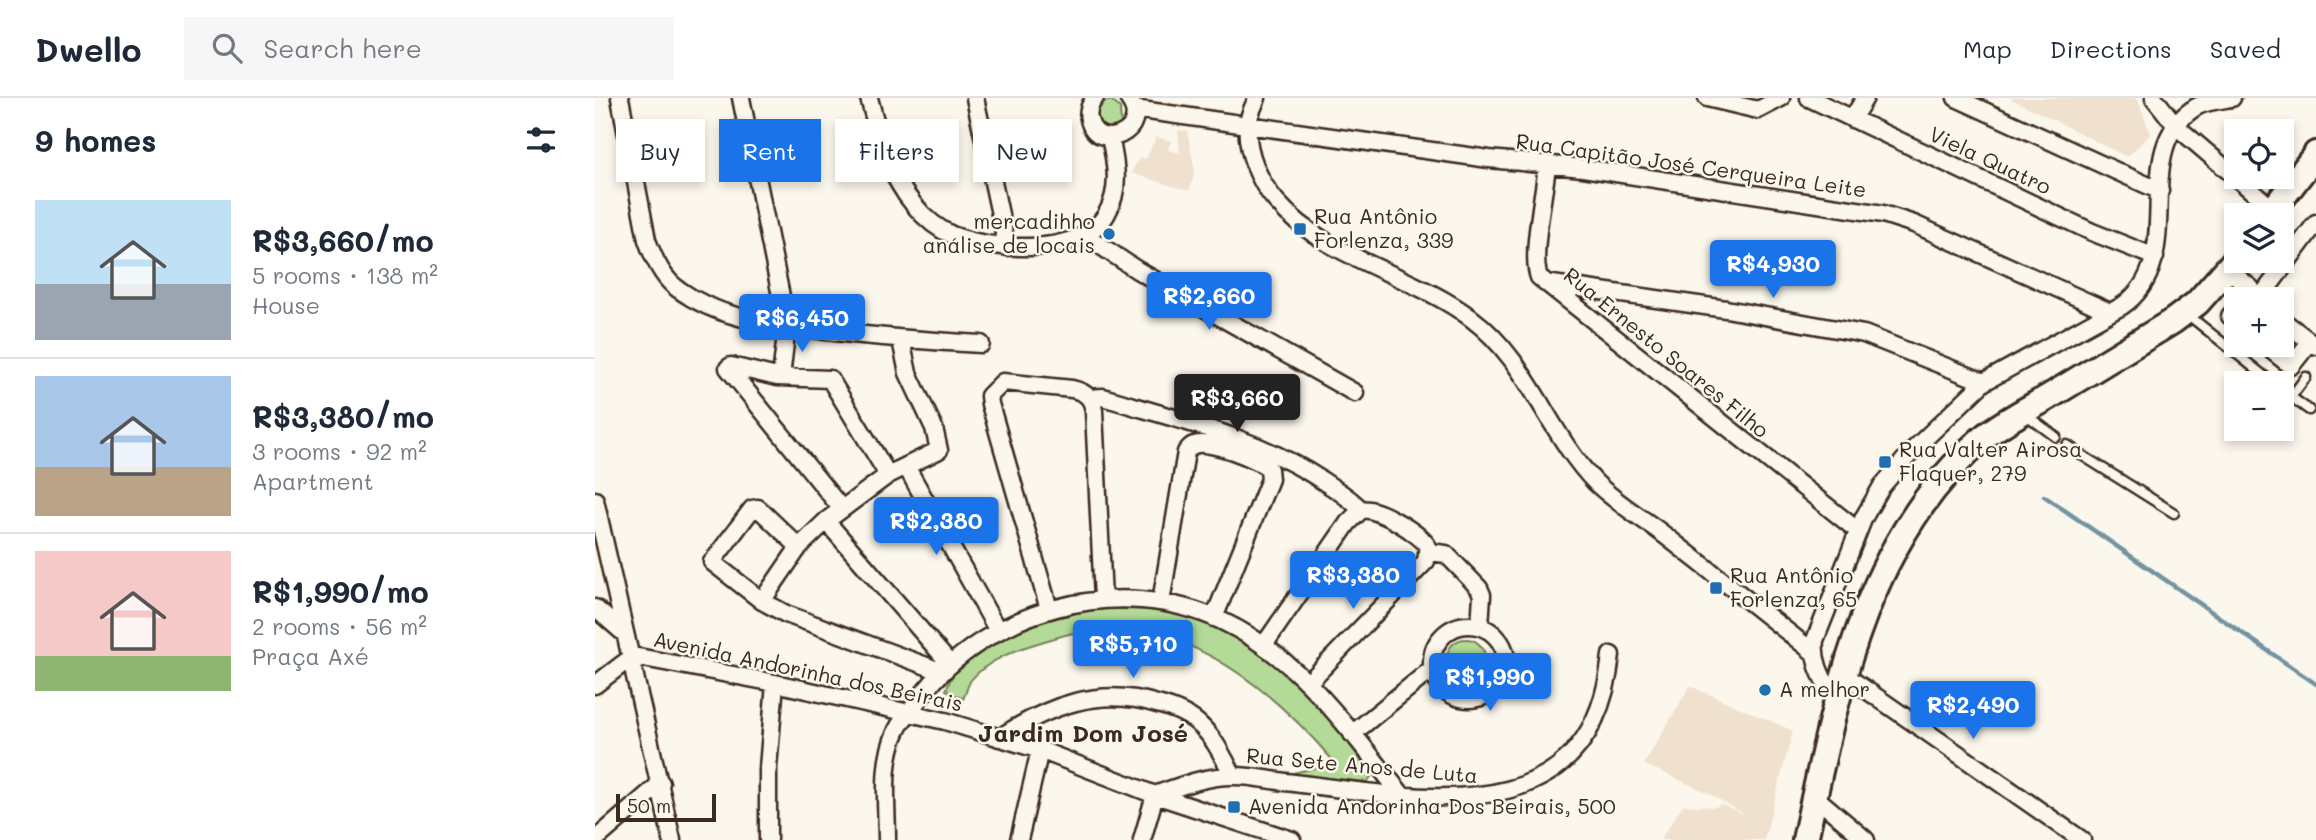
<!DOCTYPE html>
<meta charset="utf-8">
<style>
:root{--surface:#fff;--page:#f6f6f7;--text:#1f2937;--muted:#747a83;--line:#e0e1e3;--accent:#1a73e8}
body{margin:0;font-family:Mali,sans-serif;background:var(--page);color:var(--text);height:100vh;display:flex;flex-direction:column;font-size:26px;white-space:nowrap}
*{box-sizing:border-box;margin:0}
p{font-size:23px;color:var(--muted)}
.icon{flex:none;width:38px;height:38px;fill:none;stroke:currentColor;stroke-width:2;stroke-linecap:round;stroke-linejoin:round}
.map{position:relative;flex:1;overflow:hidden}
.details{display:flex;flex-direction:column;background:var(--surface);width:595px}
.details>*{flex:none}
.top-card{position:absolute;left:21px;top:21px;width:665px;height:63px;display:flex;gap:14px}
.tools{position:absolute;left:1629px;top:21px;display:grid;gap:14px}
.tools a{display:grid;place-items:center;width:70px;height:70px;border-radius:0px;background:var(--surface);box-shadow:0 4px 10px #0003;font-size:35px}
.scale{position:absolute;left:21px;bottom:18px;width:100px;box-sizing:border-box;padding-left:7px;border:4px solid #3b2a1e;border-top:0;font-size:19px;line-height:24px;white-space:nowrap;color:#3b2a1e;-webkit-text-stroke:5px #fbf7ec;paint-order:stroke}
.price{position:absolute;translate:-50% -60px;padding:0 16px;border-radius:7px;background:var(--accent);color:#fff;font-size:23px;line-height:46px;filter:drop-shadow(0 2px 4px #0008)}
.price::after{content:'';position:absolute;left:50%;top:42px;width:21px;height:16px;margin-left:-10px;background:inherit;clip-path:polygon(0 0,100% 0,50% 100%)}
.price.selected{background:#222;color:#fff}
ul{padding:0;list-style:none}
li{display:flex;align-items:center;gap:21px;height:175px;padding:0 35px}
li+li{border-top:2px solid var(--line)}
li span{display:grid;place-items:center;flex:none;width:196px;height:140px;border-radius:0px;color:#555}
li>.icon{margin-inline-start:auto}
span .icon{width:84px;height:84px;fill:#fffc;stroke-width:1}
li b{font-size:30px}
h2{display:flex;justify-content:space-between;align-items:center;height:84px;padding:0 35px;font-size:30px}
.chip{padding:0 24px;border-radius:0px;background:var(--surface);box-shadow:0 4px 10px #0003;font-size:24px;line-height:63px}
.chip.selected{background:var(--accent);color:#fff}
header{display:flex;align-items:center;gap:42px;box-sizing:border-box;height:98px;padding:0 35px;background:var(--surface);border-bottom:2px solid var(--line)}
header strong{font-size:33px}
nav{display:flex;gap:38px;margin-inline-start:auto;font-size:24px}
.search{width:490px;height:63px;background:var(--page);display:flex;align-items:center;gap:18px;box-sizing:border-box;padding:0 24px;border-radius:0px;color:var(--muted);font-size:26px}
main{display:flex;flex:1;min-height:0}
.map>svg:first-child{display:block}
.built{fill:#f0e0ce}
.green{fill:#b3db97;stroke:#77825a;stroke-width:2}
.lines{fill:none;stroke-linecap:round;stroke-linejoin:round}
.stream{stroke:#7293a1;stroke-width:4.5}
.lane-casing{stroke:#3b2a1e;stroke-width:13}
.street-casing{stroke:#3b2a1e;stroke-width:21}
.primary-casing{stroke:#3b2a1e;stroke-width:30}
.lane{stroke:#fbf7ec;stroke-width:8}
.street{stroke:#fbf7ec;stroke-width:16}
.primary{stroke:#fbf7ec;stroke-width:24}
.poi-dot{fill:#1f6fb2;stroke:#fbf7ec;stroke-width:2.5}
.labels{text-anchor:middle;stroke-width:5;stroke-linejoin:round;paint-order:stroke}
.street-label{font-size:21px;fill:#3b2a1e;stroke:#fbf7ec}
.poi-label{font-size:21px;fill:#3b2a1e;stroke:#fbf7ec;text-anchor:start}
.quarter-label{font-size:24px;font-weight:bold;fill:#3b2a1e;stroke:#fbf7ec}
</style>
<header>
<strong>Dwello</strong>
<div class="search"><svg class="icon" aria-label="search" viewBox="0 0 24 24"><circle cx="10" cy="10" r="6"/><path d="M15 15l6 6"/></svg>Search here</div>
<nav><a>Map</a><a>Directions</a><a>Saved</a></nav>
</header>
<main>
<section class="details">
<h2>9 homes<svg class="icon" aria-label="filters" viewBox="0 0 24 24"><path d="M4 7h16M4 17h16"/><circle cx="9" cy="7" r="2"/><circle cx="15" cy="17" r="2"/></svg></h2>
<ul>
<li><span style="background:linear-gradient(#bfe0f5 60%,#9aa5b1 0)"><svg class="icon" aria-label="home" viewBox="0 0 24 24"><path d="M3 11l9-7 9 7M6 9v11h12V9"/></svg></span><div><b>R$3,660/mo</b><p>5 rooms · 138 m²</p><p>House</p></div></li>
<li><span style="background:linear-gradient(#a9c7e8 65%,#b9a48a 0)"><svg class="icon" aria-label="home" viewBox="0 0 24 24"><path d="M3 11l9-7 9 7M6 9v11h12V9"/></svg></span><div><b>R$3,380/mo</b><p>3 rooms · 92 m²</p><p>Apartment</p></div></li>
<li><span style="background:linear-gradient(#f6c9c9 75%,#8fb573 0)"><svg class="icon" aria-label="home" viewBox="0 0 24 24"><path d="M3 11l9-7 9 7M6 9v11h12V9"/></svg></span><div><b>R$1,990/mo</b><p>2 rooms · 56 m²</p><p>Praça Axé</p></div></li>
</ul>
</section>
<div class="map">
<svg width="1721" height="742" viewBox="0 0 1721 742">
<rect width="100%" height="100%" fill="#fbf7ec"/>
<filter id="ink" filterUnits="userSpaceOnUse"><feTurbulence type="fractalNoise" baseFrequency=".0143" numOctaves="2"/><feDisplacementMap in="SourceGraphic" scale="14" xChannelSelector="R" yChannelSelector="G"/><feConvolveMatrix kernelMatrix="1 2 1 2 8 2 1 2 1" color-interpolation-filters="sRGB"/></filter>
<g filter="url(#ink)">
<!-- built -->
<path class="built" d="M1415,0H1542L1556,36L1532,59Z
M592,32L600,74L594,93L536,75L545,59L551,61L561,39L576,43L573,52L585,55L583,33Z
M1095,588L1198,633L1169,742H1065L1088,707L1121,709L1126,706L1155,720L1115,696L1049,666Z"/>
<!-- green -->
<path class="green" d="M516,2L525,10L526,27L512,34L501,22L503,6Z
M499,511C522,511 546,510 568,513C653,525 735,608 776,679L772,684L694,676L740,665C681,595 592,519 493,532C477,534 461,540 446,544C424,550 391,563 376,582C373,586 371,595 368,601L351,592C354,585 358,574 363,568C398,532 452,522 499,511Z
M852 560a19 19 0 1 1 38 0a19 19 0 1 1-38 0Z"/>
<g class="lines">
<!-- stream -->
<path class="stream" d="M1449,398L1721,586"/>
<!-- lane casing -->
<g class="lane-casing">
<path id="lane" d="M1592,216L1678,285
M1687,292L1696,299L1711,279
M1696,299L1714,312
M1430,316L1461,339
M1472,347L1480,352
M1485,356L1579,415"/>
</g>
<!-- street casing -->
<g class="street-casing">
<path id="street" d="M25,0L52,142C58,159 67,180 83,191C127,223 179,226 231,233C283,239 334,243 386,246
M146,0L192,228L186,279
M274,0C284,38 293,76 319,107C329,119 343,131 357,137C398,153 485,159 511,117C526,92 521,66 515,39
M380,0L412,149
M500,0C495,6 492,13 494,21C501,57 559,33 533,0
M662,0C659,7 654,17 653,25C650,51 664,84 681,103C731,161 816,175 876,220C934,263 952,334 1000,384C1021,405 1049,421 1072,439C1121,477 1170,516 1218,554
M1112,0L1163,12L1186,0
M1214,0L1497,134L1560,159
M1361,0L1565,93
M1559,0L1582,29L1678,111
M539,11L894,61L988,70L1288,116L1319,126L1515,214
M1257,21L1270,0
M952,66C950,94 935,158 944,179L1263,433
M491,138L542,172L760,295
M1633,172L1656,190L1648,201
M950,185L1131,211L1269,236L1389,284
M1669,201L1668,196L1721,125
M1642,210L1635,218L1642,223
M1687,222L1721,248
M1670,247L1696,268L1715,244
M133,270L136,268L182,279L235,281L293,377
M133,270L246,410
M495,300L508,299C583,322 662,339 728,383C741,392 755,399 766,412
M311,368L403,533
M0,402L77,742
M231,423L355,566
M204,449L163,410L157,411L117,464L167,503L191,516L345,573
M834,454L851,456L884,490L887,497L885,528
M167,503L204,449L231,423L293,377L344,352L339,330L313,275L306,242
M566,504L591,354C594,351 595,348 599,347C613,341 664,361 674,371L675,381L619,520
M0,510L30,536
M454,511L395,306L394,298L408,284L477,291C490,294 497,299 499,313L508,501
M837 564a37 37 0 1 1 74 0a37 37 0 1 1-74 0Z
M669,547L753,425L766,412C781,408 826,436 833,449L831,463L713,585
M1247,575L1487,742
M0,587L38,558L180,585L350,623L445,652L560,697L697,742
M1241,605C1230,584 1217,566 1220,542L1269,419L1287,388L1318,352L1389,284L1527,208C1597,160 1530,52 1601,9C1611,3 1626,2 1637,0
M757,636L838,570
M404,640C453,608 504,588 562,606C578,610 594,616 606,628C620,641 629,661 638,677
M1219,698L1271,742
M0,742L66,685
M173,742V670L180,585
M292,742C292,707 286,664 302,632C307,621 317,611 324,601C392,510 525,474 629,524C705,560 755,633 807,697
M424,742L445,652
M547,742L560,697C585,688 611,678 637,678C654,677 673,682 690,684C822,699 997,742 1016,557"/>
</g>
<!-- primary casing -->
<g class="primary-casing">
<path id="primary" d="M1674,117L1721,56
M1210,742C1241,598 1270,440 1389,339C1408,324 1431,312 1452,300C1494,274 1536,249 1578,223L1602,205L1642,160"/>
</g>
<!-- lane -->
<use href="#lane" class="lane"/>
<!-- street -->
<use href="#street" class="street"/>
<!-- primary -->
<use href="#primary" class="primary"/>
</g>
</g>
<!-- markers -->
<g class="poi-dot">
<rect x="698" y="124" width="14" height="14" rx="3.5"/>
<circle cx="514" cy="136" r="7"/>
<rect x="1283" y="357" width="14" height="14" rx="3.5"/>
<rect x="1114" y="483" width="14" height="14" rx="3.5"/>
<circle cx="1170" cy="592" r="7"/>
<rect x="632" y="702" width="14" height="14" rx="3.5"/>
</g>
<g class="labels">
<!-- street labels -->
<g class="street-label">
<text transform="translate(1395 63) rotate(25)" y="7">Viela Quatro</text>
<text transform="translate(1096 68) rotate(8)" y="7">Rua Capitão José Cerqueira Leite</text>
<text transform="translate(1071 255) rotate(39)" y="7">Rua Ernesto Soares Filho</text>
<text transform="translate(213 574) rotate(12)" y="7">Avenida Andorinha dos Beirais</text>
<text transform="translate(767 668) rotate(5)" y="7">Rua Sete Anos de Luta</text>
</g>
<!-- poi labels -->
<g class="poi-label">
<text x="719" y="126">Rua Antônio<tspan x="719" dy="24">Forlenza, 339</tspan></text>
<text x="500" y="131" text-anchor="end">mercadihho<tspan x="500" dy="24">análise de locais</tspan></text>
<text x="1304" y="359">Rua Valter Airosa<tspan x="1304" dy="24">Flaquer, 279</tspan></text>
<text x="1135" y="485">Rua Antônio<tspan x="1135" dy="24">Forlenza, 65</tspan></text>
<text x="1184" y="599">A melhor</text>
<text x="653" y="716">Avenida Andorinha Dos Beirais, 500</text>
</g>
<!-- quarter labels -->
<g class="quarter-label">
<text x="488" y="644">Jardim Dom José</text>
</g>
</g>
</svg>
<div class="tools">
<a><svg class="icon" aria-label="locate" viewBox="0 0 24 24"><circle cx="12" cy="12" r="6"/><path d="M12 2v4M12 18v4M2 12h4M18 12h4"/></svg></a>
<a><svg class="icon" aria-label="layers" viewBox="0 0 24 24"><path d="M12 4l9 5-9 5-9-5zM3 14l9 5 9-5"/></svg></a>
<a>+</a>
<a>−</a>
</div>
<div class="scale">50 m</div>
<b class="price" style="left:1178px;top:202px">R$4,930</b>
<b class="price" style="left:614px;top:234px">R$2,660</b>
<b class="price" style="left:207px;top:256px">R$6,450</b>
<b class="price selected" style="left:642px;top:336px">R$3,660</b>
<b class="price" style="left:341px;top:459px">R$2,380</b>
<b class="price" style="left:758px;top:513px">R$3,380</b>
<b class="price" style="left:538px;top:582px">R$5,710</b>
<b class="price" style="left:895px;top:615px">R$1,990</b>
<b class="price" style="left:1378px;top:643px">R$2,490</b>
<div class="top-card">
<a class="chip">Buy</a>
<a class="chip selected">Rent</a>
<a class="chip">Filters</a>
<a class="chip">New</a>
</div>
</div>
</main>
